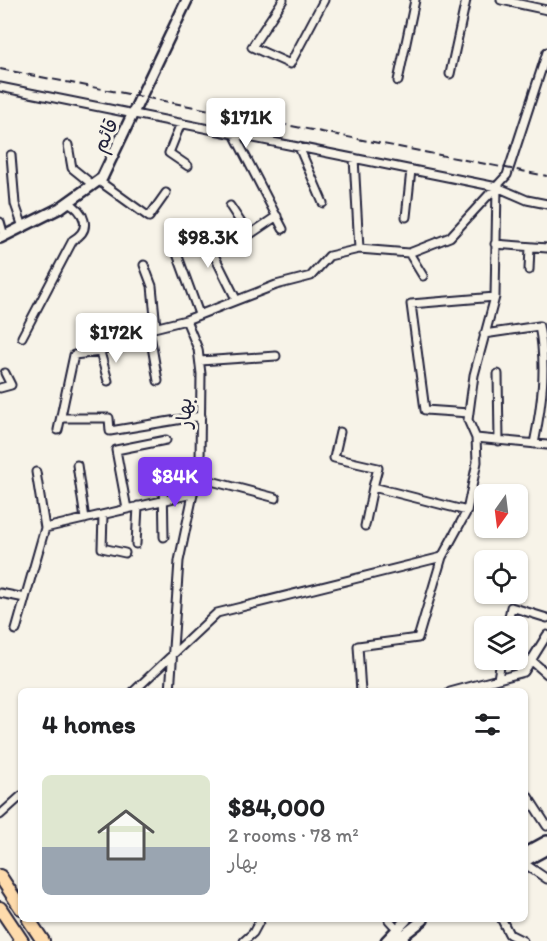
<!DOCTYPE html>
<meta charset="utf-8">
<style>
:root{--surface:#fff;--page:#f2f2f2;--text:#202124;--muted:#757577;--accent:#7c3aed}
body{margin:0;font-family:Itim,"Playpen Sans Arabic",sans-serif;background:var(--page);color:var(--text);height:100vh;display:flex;flex-direction:column;font-size:22px;white-space:nowrap}
*{box-sizing:border-box;margin:0}
p{font-size:20px;color:var(--muted)}
.icon{flex:none;width:33px;height:33px;fill:none;stroke:currentColor;stroke-width:2;stroke-linecap:round;stroke-linejoin:round}
.map{position:relative;flex:1;overflow:hidden}
.sheet{position:absolute;left:18px;top:688px;width:510px;height:234px;display:flex;flex-direction:column;background:var(--surface);border-radius:9px;box-shadow:0 2px 4px #0004}
.sheet>*{flex:none}
.needle{width:39px;rotate:194deg}
.controls{position:absolute;left:474px;top:484px;display:grid;gap:12px}
.controls a{display:grid;place-items:center;width:54px;height:54px;border-radius:9px;background:var(--surface);box-shadow:0 2px 4px #0004;font-size:30px}
.price{position:absolute;translate:-50% -51px;padding:0 14px;border-radius:6px;background:#fff;color:#222;font-size:20px;line-height:39px;filter:drop-shadow(0 2px 3px #0008)}
.price::after{content:'';position:absolute;left:50%;top:36px;width:18px;height:14px;margin-left:-9px;background:inherit;clip-path:polygon(0 0,100% 0,50% 100%)}
.price.current{background:var(--accent);color:#fff}
ul{padding:0;list-style:none}
li{display:flex;align-items:center;gap:18px;height:150px;padding:0 24px}
li span{display:grid;place-items:center;flex:none;width:168px;height:120px;border-radius:9px;color:#555}
li>.icon{margin-inline-start:auto}
span .icon{width:72px;height:72px;fill:#fffc;stroke-width:1}
li b{font-size:26px}
h2{display:flex;justify-content:space-between;align-items:center;height:72px;padding:0 24px;font-size:26px}
.map>svg:first-child{display:block}
.lines{fill:none;stroke-linecap:round;stroke-linejoin:round}
.street-casing{stroke:#22223b;stroke-width:11}
.secondary-casing{stroke:#22223b;stroke-width:14}
.highway-casing{stroke:#22223b;stroke-width:16}
.street{stroke:#f7f3e8;stroke-width:7}
.secondary{stroke:#f7f3e8;stroke-width:9}
.highway{stroke:#fedbac;stroke-width:12}
.rail{stroke:#22223b;stroke-width:2;stroke-dasharray:9 4.5;stroke-linecap:butt}
.labels{text-anchor:middle;stroke-width:6;stroke-linejoin:round;paint-order:stroke}
.street-label{font-size:20px;fill:#22223b;stroke:#f7f3e8}
</style>
<div class="map">
<svg width="547" height="941" viewBox="0 0 547 941">
<rect width="100%" height="100%" fill="#f7f3e8"/>
<filter id="ink" filterUnits="userSpaceOnUse"><feTurbulence type="fractalNoise" baseFrequency=".0167" numOctaves="2"/><feDisplacementMap in="SourceGraphic" scale="12" xChannelSelector="R" yChannelSelector="G"/><feConvolveMatrix kernelMatrix="1 2 1 2 8 2 1 2 1" color-interpolation-filters="sRGB"/></filter>
<g filter="url(#ink)">
<g class="lines">
<!-- street casing -->
<g class="street-casing">
<path id="street" d="M283,0L252,47L290,64L324,0
M501,0L547,10
M450,74L466,0
M398,81L415,0
M0,87L497,187L527,200L547,204
M181,123L169,153L188,166
M234,134L283,229
M68,145L72,168L93,185
M299,147L323,203
M11,155L15,204L23,227
M354,158L359,249
M99,181L149,217L166,193
M497,187L495,297L474,375L468,420L476,438L547,445
M230,206L249,235L277,216
M406,217L411,170
M0,222L4,236
M201,229L236,299
M172,240L199,314
M495,244L547,248
M144,265L152,286L156,327
M529,270L530,247
M423,276L409,253L450,237L507,175L547,52
M149,329L158,381
M484,334L539,326C547,366 542,404 534,444
M22,337L73,240C93,229 84,211 68,202
M100,352L108,381
M200,361L276,356
M498,374L499,441
M0,388L11,385L5,373
M469,413L425,410L411,304L495,297
M61,418H109L110,431L201,416
M58,430L74,355L100,352L126,335L186,320L276,285L311,276L329,256L359,249L409,253
M340,432L334,458L378,468L373,487L467,511
M77,465L85,519
M36,472L45,528L192,494
M196,477L276,498
M163,480L164,537
M127,509L116,450L166,440
M103,515L102,548L125,553
M365,526L373,487
M136,544L138,506
M0,593L25,598
M507,627L511,607L547,618
M16,630L45,528
M531,660L547,674
M498,679L501,660
M133,692L217,613L442,557
M170,692L179,561L200,461L201,374L198,349L186,320
M361,692L358,646L418,638L442,557L467,511L477,462L476,438
M450,692L524,672L547,635
M525,792L547,826
M0,815L21,796
M525,864L547,879
M389,920L402,934L405,941
M502,920L509,934L523,941
M244,941L253,933L260,920"/>
</g>
<!-- secondary casing -->
<g class="secondary-casing">
<path id="secondary" d="M0,238L60,208L102,178L187,0
M525,853L547,841
M525,861L547,849
M386,941L406,920
M396,941L423,920"/>
</g>
<!-- highway casing -->
<g class="highway-casing">
<path id="highway" d="M0,876L21,908
M0,908L22,941
M29,920L43,941"/>
</g>
<!-- street -->
<use href="#street" class="street"/>
<!-- secondary -->
<use href="#secondary" class="secondary"/>
<!-- highway -->
<use href="#highway" class="highway"/>
<!-- rail -->
<path class="rail" d="M0,69L547,176"/>
</g>
</g>
<g class="labels">
<!-- street labels -->
<g class="street-label">
<text transform="translate(105 135) rotate(-64)" y="7">قائم</text>
<text transform="translate(184 413) rotate(-89)" y="7">بهار</text>
</g>
</g>
</svg>
<div class="controls">
<a><svg class="needle" viewBox="-14 -14 28 28"><path d="M0-13l5 13h-10z" fill="#e53935"/><path d="M0 13l5-13h-10z" fill="#757577"/></svg></a>
<a><svg class="icon" aria-label="locate" viewBox="0 0 24 24"><circle cx="12" cy="12" r="6"/><path d="M12 2v4M12 18v4M2 12h4M18 12h4"/></svg></a>
<a><svg class="icon" aria-label="layers" viewBox="0 0 24 24"><path d="M12 4l9 5-9 5-9-5zM3 14l9 5 9-5"/></svg></a>
</div>
<b class="price" style="left:246px;top:149px">$171K</b>
<b class="price" style="left:208px;top:269px">$98.3K</b>
<b class="price" style="left:116px;top:364px">$172K</b>
<b class="price current" style="left:175px;top:508px">$84K</b>
<section class="sheet">
<h2>4 homes<svg class="icon" aria-label="filters" viewBox="0 0 24 24"><path d="M4 7h16M4 17h16"/><circle cx="9" cy="7" r="2"/><circle cx="15" cy="17" r="2"/></svg></h2>
<ul>
<li><span style="background:linear-gradient(#dfe7d0 60%,#9aa5b1 0)"><svg class="icon" aria-label="home" viewBox="0 0 24 24"><path d="M3 11l9-7 9 7M6 9v11h12V9"/></svg></span><div><b>$84,000</b><p>2 rooms · 78 m²</p><p>بهار</p></div></li>
</ul>
</section>
</div>
